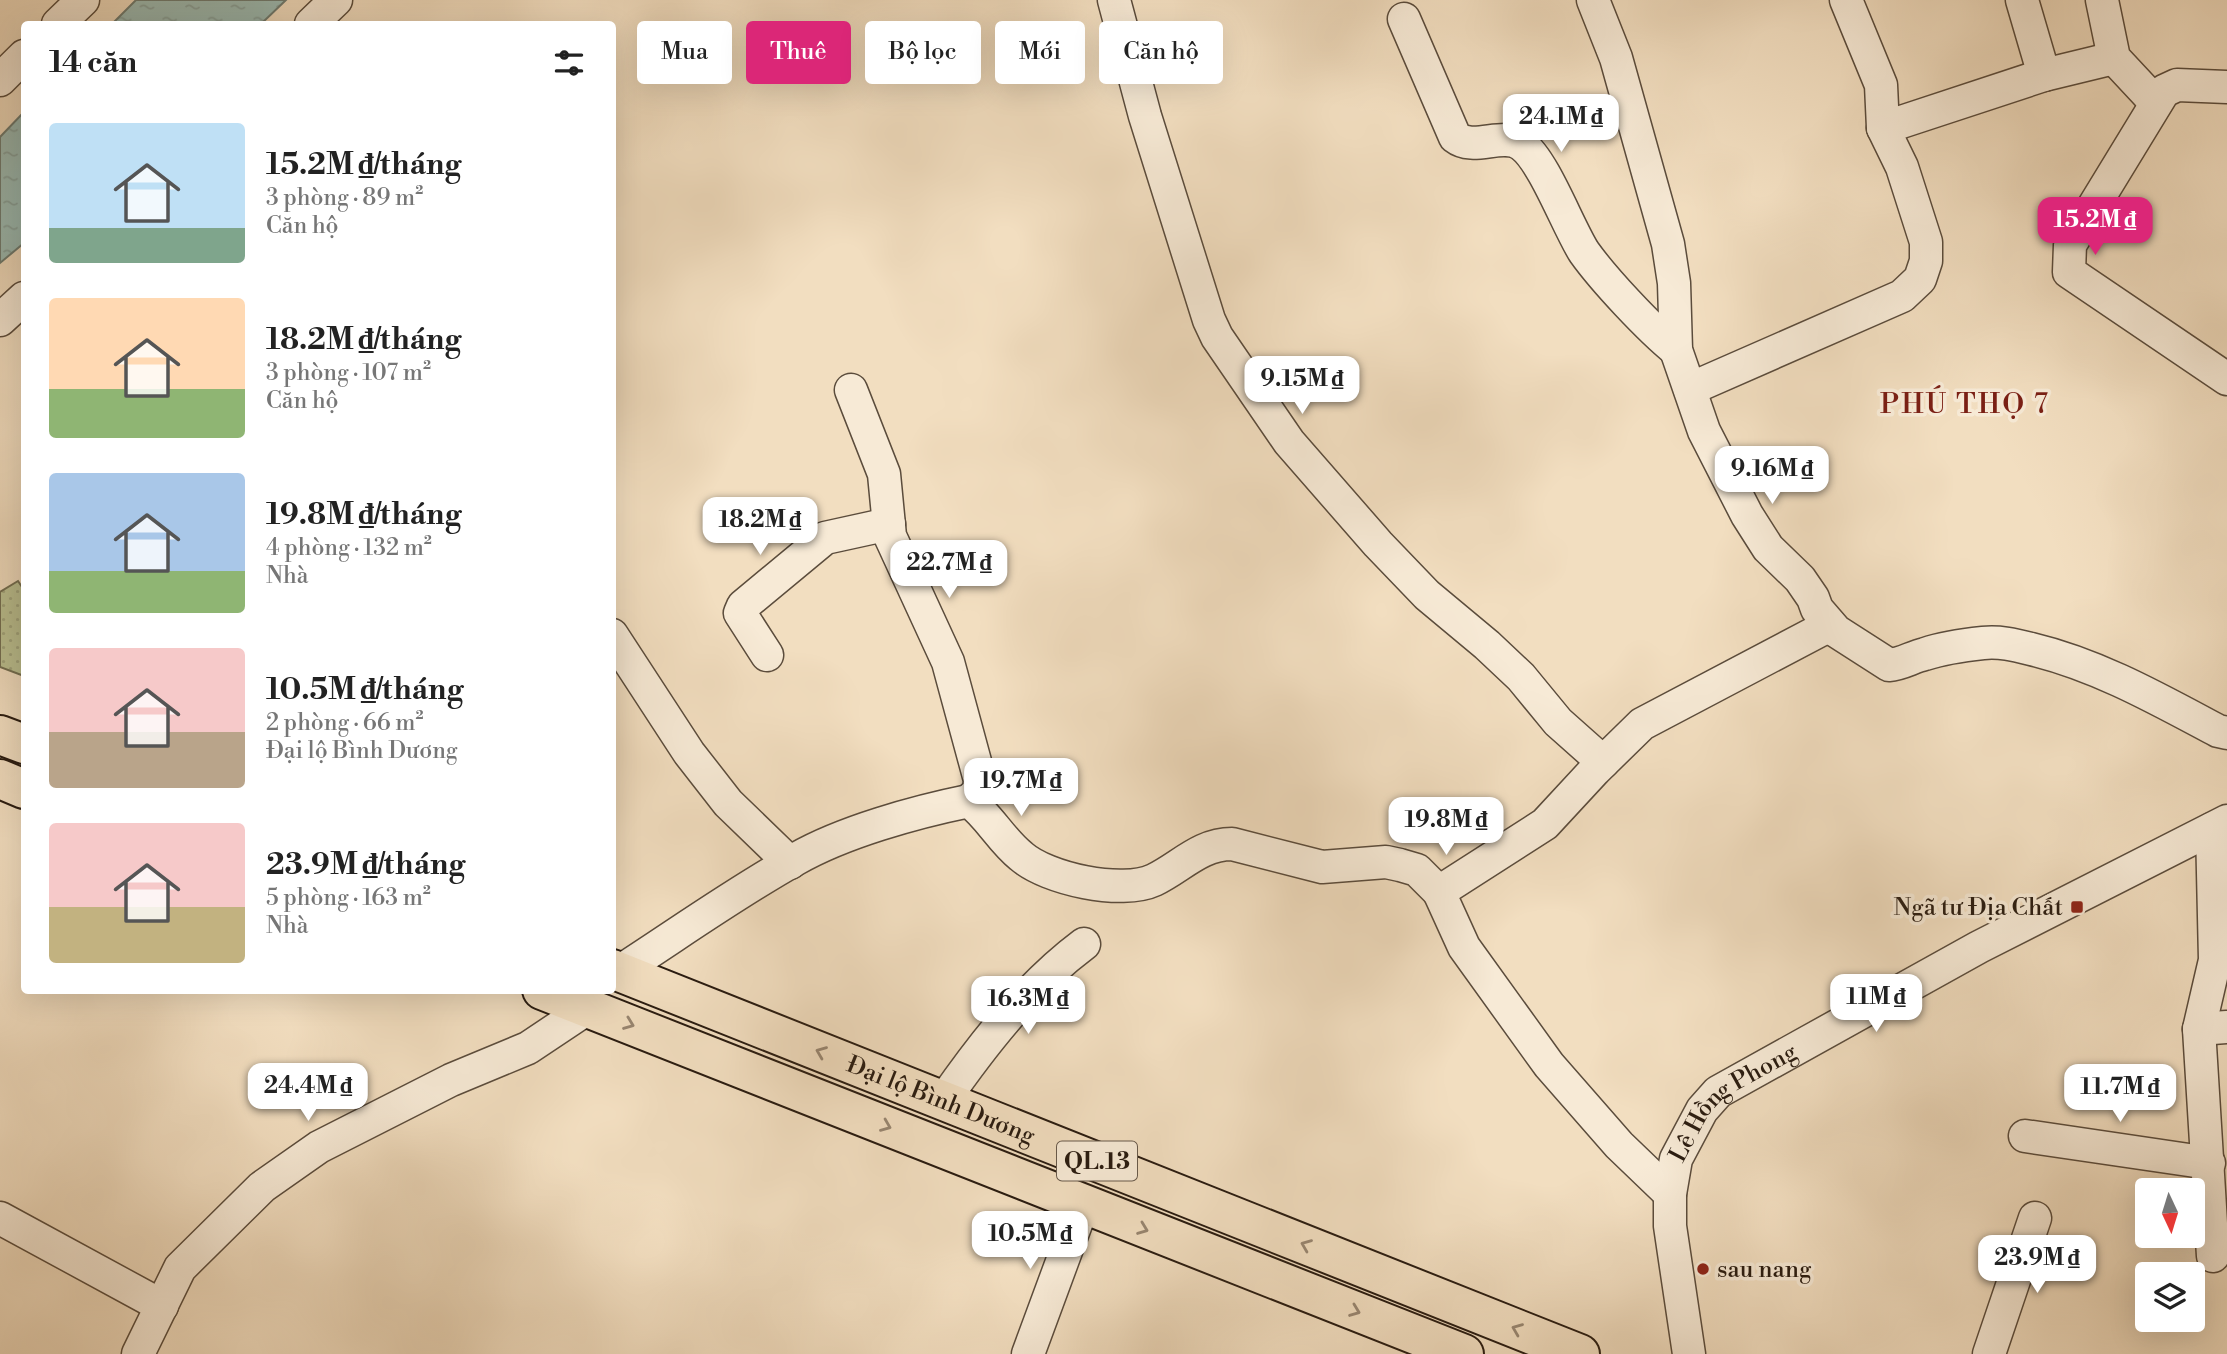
<!DOCTYPE html>
<html lang="vi">
<meta charset="utf-8">
<style>
:root{--surface:#fff;--page:#f6f6f6;--text:#222;--muted:#767676;--accent:#db2777}
body{margin:0;font-family:"Libre Bodoni",serif;background:var(--page);color:var(--text);height:100vh;display:flex;flex-direction:column;font-size:26px;white-space:nowrap}
*{box-sizing:border-box;margin:0}
p{font-size:23px;color:var(--muted)}
.icon{flex:none;width:38px;height:38px;fill:none;stroke:currentColor;stroke-width:2;stroke-linecap:round;stroke-linejoin:round}
.map{position:relative;flex:1;overflow:hidden}
.side{position:absolute;left:21px;top:21px;width:595px;height:973px;display:flex;flex-direction:column;background:var(--surface);border-radius:7px;box-shadow:0 7px 28px #0002}
.side>*{flex:none}
.hud{position:absolute;left:637px;top:21px;width:665px;height:63px;display:flex;gap:14px}
.needle{width:46px;rotate:176deg}
.fabs{position:absolute;left:2135px;top:1178px;display:grid;gap:14px}
.fabs a{display:grid;place-items:center;width:70px;height:70px;border-radius:7px;background:var(--surface);box-shadow:0 7px 28px #0002;font-size:35px}
.price{position:absolute;translate:-50% -60px;padding:0 16px;border-radius:14px;background:#fff;color:#222;font-size:23px;line-height:46px;filter:drop-shadow(0 2px 4px #0008)}
.price::after{content:'';position:absolute;left:50%;top:42px;width:21px;height:16px;margin-left:-10px;background:inherit;clip-path:polygon(0 0,100% 0,50% 100%)}
.price.current{background:var(--accent);color:#fff}
ul{padding:0;list-style:none}
li{display:flex;align-items:center;gap:21px;height:175px;padding:0 28px}
li span{display:grid;place-items:center;flex:none;width:196px;height:140px;border-radius:7px;color:#555}
li>.icon{margin-inline-start:auto}
span .icon{width:84px;height:84px;fill:#fffc;stroke-width:1}
li b{font-size:30px}
h2{display:flex;justify-content:space-between;align-items:center;height:84px;padding:0 28px;font-size:30px}
.pill{padding:0 24px;border-radius:7px;background:var(--surface);box-shadow:0 7px 28px #0002;font-size:24px;line-height:63px}
.pill.current{background:var(--accent);color:#fff}
.map>svg:first-child{display:block}
.grass{fill:url(#grass-dots);stroke:#726e51;stroke-width:2}
.water{fill:url(#water-ripples);stroke:#6d7c73;stroke-width:2}
.lines{fill:none;stroke-linecap:round;stroke-linejoin:round}
.minor-casing{stroke:#5b4c3c;stroke-width:35}
.highway-casing{stroke:#291b10;stroke-width:42}
.minor{stroke:#f7ead6;stroke-width:32}
.highway{stroke:#f2dec0;stroke-width:38}
.oneway{stroke:#988671}
.poi-dot{fill:#8f2418;stroke:#f7ead6;stroke-width:2.5}
.labels{text-anchor:middle;stroke-width:7;stroke-linejoin:round;paint-order:stroke}
.shield{fill:#f7ead6;stroke:#67594b;stroke-width:2}
.shield-label{font-size:23px;font-weight:bold;fill:#291b10}
.poi-label{font-size:24px;fill:#291b10;stroke:#f7ead6;text-anchor:end}
.street-label{font-size:24px;fill:#291b10;stroke:#f7ead6}
.quarter-label{font-size:28px;letter-spacing:2px;fill:#7a1f14;stroke:#f7ead6}
</style>
<div class="map">
<svg width="2227" height="1354" viewBox="0 0 2227 1354">
<defs>
<pattern id="grass-dots" width="8" height="8" patternUnits="userSpaceOnUse" patternTransform="scale(1.75)"><rect width="8" height="8" fill="#bbc192"/><path d="M2 2h.1M6 6h.1" fill="none" stroke="#a1a57d" stroke-width="1.8" stroke-linecap="round"/></pattern>
<pattern id="water-ripples" width="26" height="14" patternUnits="userSpaceOnUse" patternTransform="scale(1.75)"><rect width="26" height="14" fill="#9bbcb5"/><path d="M2 4q2-2 4 0t4 0M15 11q2-2 4 0t4 0" fill="none" stroke="#86a19b"/></pattern>
</defs>
<rect width="100%" height="100%" fill="#f2dec0"/>
<filter id="stains"><feTurbulence type="fractalNoise" baseFrequency=".00286" numOctaves="4"/><feColorMatrix values="0 0 0 0 .2 0 0 0 0 .09 0 0 0 0 .02 0 0 0 .5 -.17"/></filter>
<radialGradient id="worn" r=".72"><stop offset=".6" stop-color="#630" stop-opacity="0"/><stop offset="1" stop-color="#630" stop-opacity=".3"/></radialGradient>
<!-- grass -->
<path class="grass" d="M18,581L24,590V676L0,667V592Z"/>
<!-- water -->
<path class="water" d="M136,0H286L261,24H112Z
M24,112V243L0,263V137Z"/>
<g class="lines">
<!-- minor casing -->
<g class="minor-casing">
<g id="minor">
<path d="M1114,0L1145,116L1209,320L1217,337L1289,442L1378,544L1427,595L1487,645L1521,677L1558,722L1603,762"/>
<path d="M1593,0L1616,58L1668,244L1674,283L1676,350L1704,431L1747,515L1768,548L1800,579L1813,598L1817,609L1836,631L1889,665C1902,664 1912,657 1925,654C1943,648 1964,645 1983,643C1999,641 2015,645 2031,649C2098,665 2158,699 2218,731L2227,733"/>
<path d="M2022,0L2044,75"/>
<path d="M2102,0L2114,58L2156,103"/>
<path d="M1404,19L1455,137C1474,152 1503,131 1522,145C1544,161 1568,227 1584,252C1604,280 1649,328 1676,350"/>
<path d="M58,24L83,0"/>
<path d="M311,24L336,0"/>
<path d="M0,80L24,56"/>
<path d="M2227,87L2177,85L2164,91L2070,245L2069,272L2227,379"/>
<path d="M1883,128L2044,75L2114,58"/>
<path d="M0,320L24,298"/>
<path d="M1690,389L1902,296L1920,279L1926,261V242L1902,167L1883,128L1881,85L1846,0"/>
<path d="M851,390L884,474L890,536L948,662L980,780L979,791L969,801"/>
<path d="M612,635L689,753L728,803L790,863"/>
<path d="M767,655L740,613L743,606L825,538L889,524"/>
<path d="M2212,829L2215,960L2199,1029L2213,1256"/>
<path d="M619,972C678,934 735,893 796,859C843,832 915,812 969,801C989,816 1001,840 1021,856C1047,879 1122,895 1154,880C1181,867 1200,844 1232,844L1322,867L1386,862L1400,865L1417,870L1439,892"/>
<path d="M2199,1029L2227,1027"/>
<path d="M944,1100C983,1044 1029,985 1084,944"/>
<path d="M2025,1136L2209,1163"/>
<path d="M1670,1194L1619,1145L1549,1065L1464,947L1439,892L1545,824L1595,770L1642,724L1830,625"/>
<path d="M0,1218L162,1306"/>
<path d="M138,1354L180,1268L262,1187L319,1147L451,1080L528,1048L588,1008"/>
<path d="M1028,1354L1083,1205"/>
<path id="s1" d="M1689,1354L1670,1226V1194L1676,1159L1702,1110L1718,1092L1979,947L2227,821"/>
<path d="M1989,1354L2035,1218"/>
</g>
</g>
<!-- highway casing -->
<g class="highway-casing">
<g id="highway">
<path d="M0,735L24,744"/>
<path d="M0,779L24,789"/>
<path id="s2" d="M612,969L1580,1354"/>
<path d="M542,990L1464,1354"/>
</g>
</g>
<!-- minor -->
<use href="#minor" class="minor"/>
<!-- highway -->
<use href="#highway" class="highway"/>
</g>
<!-- one-way arrows -->
<defs><path id="oneway-chevron" d="M-2-3.5L2.5 0L-2 3.5" fill="none" stroke-width="1.6" stroke-linecap="round" stroke-linejoin="round" transform="scale(1.75)"/></defs>
<g class="oneway">
<use href="#oneway-chevron" transform="translate(629 1024) rotate(21)"/>
<use href="#oneway-chevron" transform="translate(821 1052) rotate(-158)"/>
<use href="#oneway-chevron" transform="translate(886 1126) rotate(22)"/>
<use href="#oneway-chevron" transform="translate(1143 1229) rotate(21)"/>
<use href="#oneway-chevron" transform="translate(1306 1245) rotate(-158)"/>
<use href="#oneway-chevron" transform="translate(1355 1311) rotate(21)"/>
<use href="#oneway-chevron" transform="translate(1517 1329) rotate(-158)"/>
</g>
<!-- markers -->
<g class="poi-dot">
<rect x="2070" y="900" width="14" height="14" rx="3.5"/>
<circle cx="1703" cy="1269" r="7"/>
</g>
<g class="labels">
<!-- shield labels -->
<rect class="shield" x="1057" y="1141.5" width="80" height="39" rx="5"/>
<g class="shield-label">
<text x="1097" y="1169">QL.13</text>
</g>
<!-- poi labels -->
<g class="poi-label">
<text x="2063" y="915">Ngã tư Địa Chất</text>
<text x="1717" y="1277" text-anchor="start">sau nang</text>
</g>
<!-- street labels -->
<g class="street-label">
<text dy="8" stroke="none"><textPath href="#s2" startOffset="354">Đại lộ Bình Dương</textPath></text>
<text dy="8" stroke="none"><textPath href="#s1" startOffset="280">Lê Hồng Phong</textPath></text>
</g>
<!-- quarter labels -->
<g class="quarter-label">
<text x="1965" y="413">PHÚ THỌ 7</text>
</g>
</g>
<rect width="100%" height="100%" filter="url(#stains)"/>
<rect width="100%" height="100%" fill="url(#worn)"/>
</svg>
<div class="fabs">
<a><svg class="needle" viewBox="-14 -14 28 28"><path d="M0-13l5 13h-10z" fill="#e53935"/><path d="M0 13l5-13h-10z" fill="#767676"/></svg></a>
<a><svg class="icon" aria-label="layers" viewBox="0 0 24 24"><path d="M12 4l9 5-9 5-9-5zM3 14l9 5 9-5"/></svg></a>
</div>
<b class="price" style="left:1561px;top:154px">24.1M ₫</b>
<b class="price current" style="left:2095px;top:257px">15.2M ₫</b>
<b class="price" style="left:1302px;top:416px">9.15M ₫</b>
<b class="price" style="left:1772px;top:506px">9.16M ₫</b>
<b class="price" style="left:760px;top:557px">18.2M ₫</b>
<b class="price" style="left:949px;top:600px">22.7M ₫</b>
<b class="price" style="left:1021px;top:818px">19.7M ₫</b>
<b class="price" style="left:1446px;top:857px">19.8M ₫</b>
<b class="price" style="left:1876px;top:1034px">11M ₫</b>
<b class="price" style="left:1028px;top:1036px">16.3M ₫</b>
<b class="price" style="left:308px;top:1123px">24.4M ₫</b>
<b class="price" style="left:2120px;top:1124px">11.7M ₫</b>
<b class="price" style="left:1030px;top:1271px">10.5M ₫</b>
<b class="price" style="left:2037px;top:1295px">23.9M ₫</b>
<div class="hud">
<a class="pill">Mua</a>
<a class="pill current">Thuê</a>
<a class="pill">Bộ lọc</a>
<a class="pill">Mới</a>
<a class="pill">Căn hộ</a>
</div>
<section class="side">
<h2>14 căn<svg class="icon" aria-label="filters" viewBox="0 0 24 24"><path d="M4 7h16M4 17h16"/><circle cx="9" cy="7" r="2"/><circle cx="15" cy="17" r="2"/></svg></h2>
<ul>
<li><span style="background:linear-gradient(#bfe0f5 75%,#7fa58c 0)"><svg class="icon" aria-label="home" viewBox="0 0 24 24"><path d="M3 11l9-7 9 7M6 9v11h12V9"/></svg></span><div><b>15.2M ₫/tháng</b><p>3 phòng · 89 m²</p><p>Căn hộ</p></div></li>
<li><span style="background:linear-gradient(#ffd9b3 65%,#8fb573 0)"><svg class="icon" aria-label="home" viewBox="0 0 24 24"><path d="M3 11l9-7 9 7M6 9v11h12V9"/></svg></span><div><b>18.2M ₫/tháng</b><p>3 phòng · 107 m²</p><p>Căn hộ</p></div></li>
<li><span style="background:linear-gradient(#a9c7e8 70%,#8fb573 0)"><svg class="icon" aria-label="home" viewBox="0 0 24 24"><path d="M3 11l9-7 9 7M6 9v11h12V9"/></svg></span><div><b>19.8M ₫/tháng</b><p>4 phòng · 132 m²</p><p>Nhà</p></div></li>
<li><span style="background:linear-gradient(#f6c9c9 60%,#b9a48a 0)"><svg class="icon" aria-label="home" viewBox="0 0 24 24"><path d="M3 11l9-7 9 7M6 9v11h12V9"/></svg></span><div><b>10.5M ₫/tháng</b><p>2 phòng · 66 m²</p><p>Đại lộ Bình Dương</p></div></li>
<li><span style="background:linear-gradient(#f6c9c9 60%,#c2b280 0)"><svg class="icon" aria-label="home" viewBox="0 0 24 24"><path d="M3 11l9-7 9 7M6 9v11h12V9"/></svg></span><div><b>23.9M ₫/tháng</b><p>5 phòng · 163 m²</p><p>Nhà</p></div></li>
</ul>
</section>
</div>
